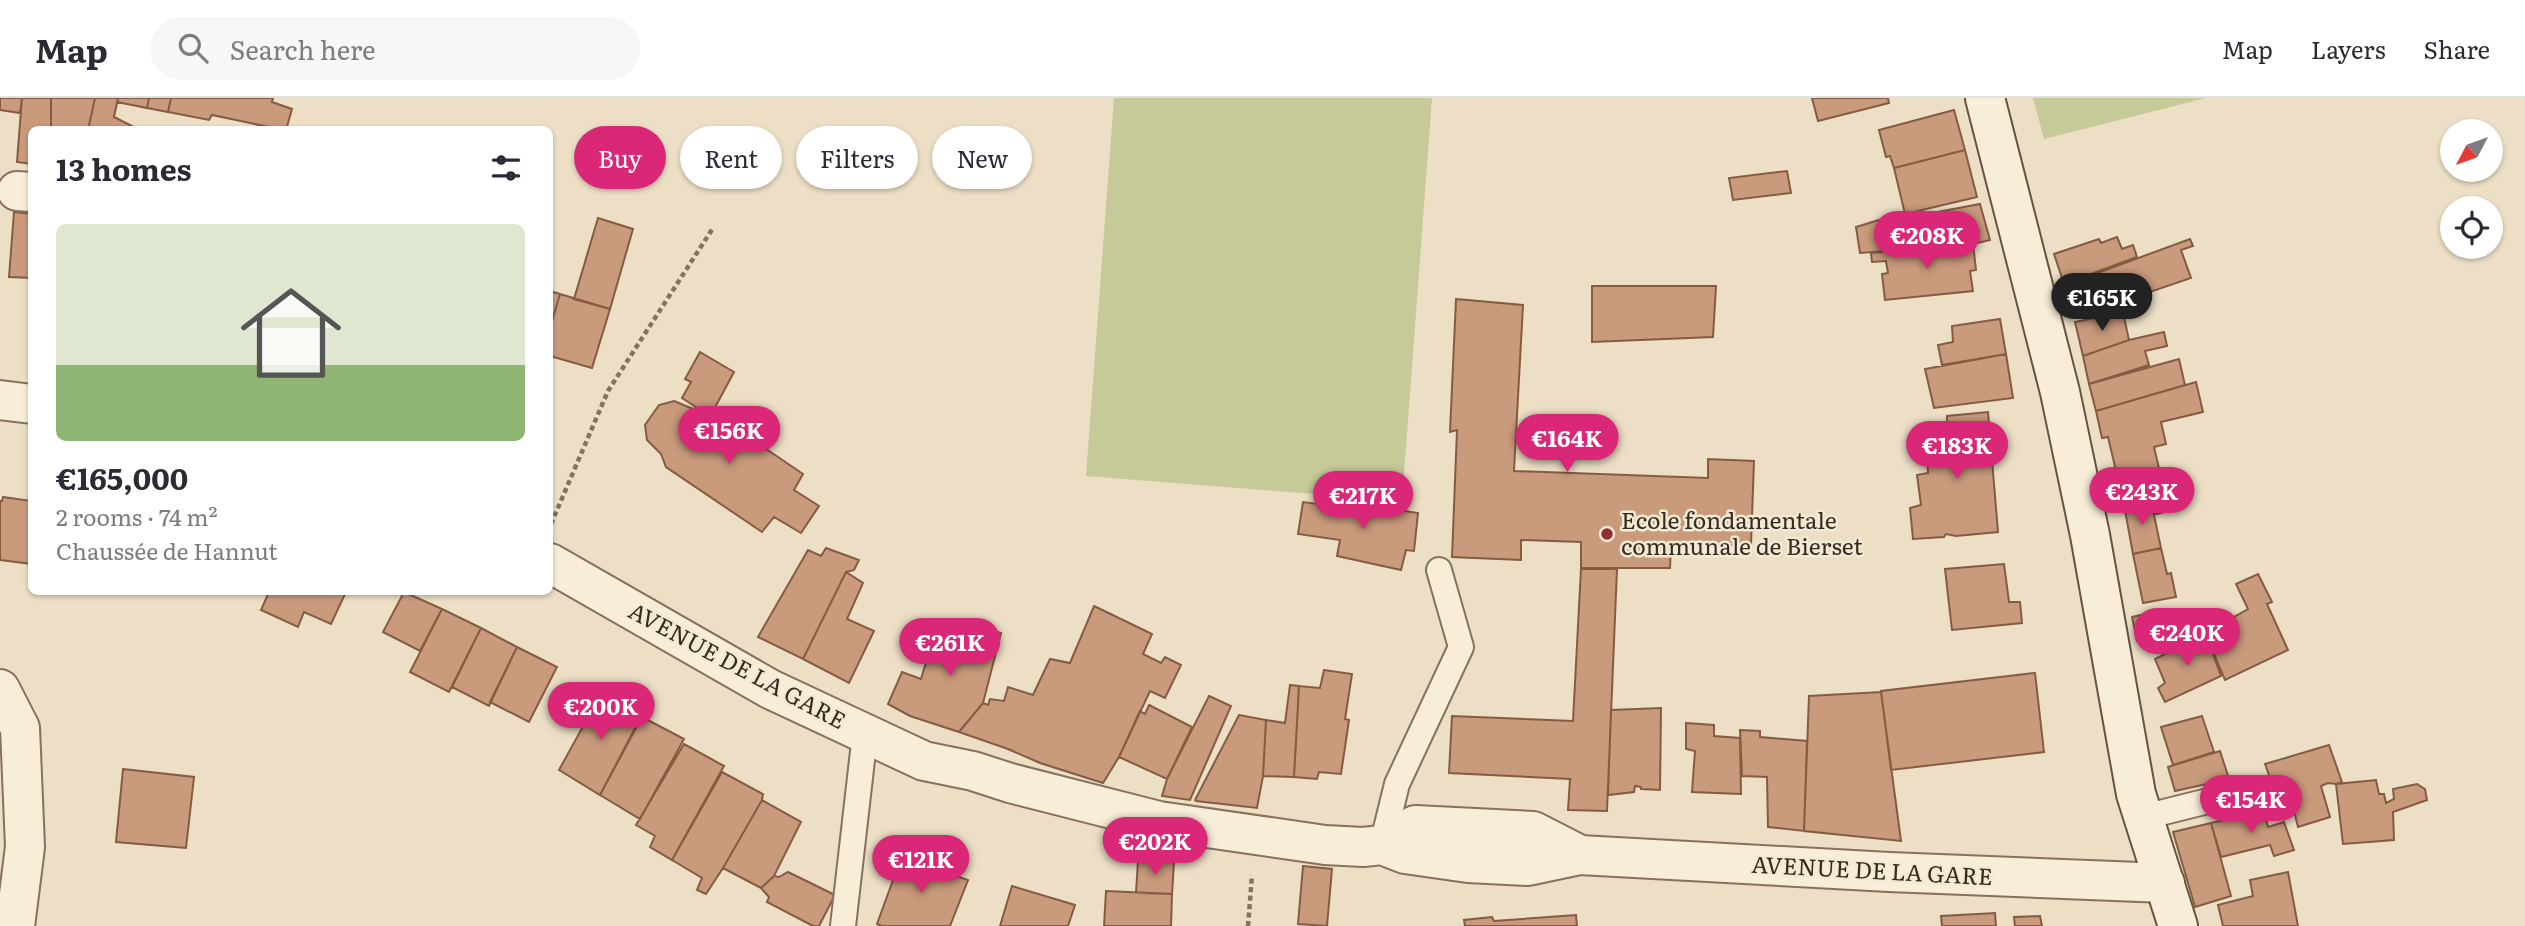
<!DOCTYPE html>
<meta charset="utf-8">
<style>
:root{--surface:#fff;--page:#f7f7f7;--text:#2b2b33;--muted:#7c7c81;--line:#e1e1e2;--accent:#db2777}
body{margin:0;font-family:Literata,serif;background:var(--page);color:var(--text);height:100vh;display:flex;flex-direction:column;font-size:26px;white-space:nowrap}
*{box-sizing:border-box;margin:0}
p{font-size:23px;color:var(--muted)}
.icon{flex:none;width:38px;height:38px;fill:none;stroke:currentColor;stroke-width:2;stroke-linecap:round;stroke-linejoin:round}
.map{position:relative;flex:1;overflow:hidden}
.details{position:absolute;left:28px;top:28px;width:525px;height:469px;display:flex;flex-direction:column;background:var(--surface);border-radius:10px;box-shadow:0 2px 5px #0004}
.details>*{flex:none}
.top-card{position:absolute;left:574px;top:28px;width:665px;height:63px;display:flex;gap:14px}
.needle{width:46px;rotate:229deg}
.buttons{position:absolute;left:2440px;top:21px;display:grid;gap:14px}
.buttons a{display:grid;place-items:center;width:63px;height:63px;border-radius:50%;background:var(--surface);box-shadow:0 2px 5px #0004;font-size:35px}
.price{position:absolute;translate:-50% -60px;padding:0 16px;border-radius:24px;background:var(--accent);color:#fff;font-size:23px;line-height:46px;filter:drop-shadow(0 2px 4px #0008)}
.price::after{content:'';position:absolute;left:50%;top:42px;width:21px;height:16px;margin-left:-10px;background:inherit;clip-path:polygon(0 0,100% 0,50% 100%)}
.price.current{background:#222;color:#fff}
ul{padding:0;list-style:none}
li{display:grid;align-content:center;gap:14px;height:371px;padding:0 28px}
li+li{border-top:2px solid var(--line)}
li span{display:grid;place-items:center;height:217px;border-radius:10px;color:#555}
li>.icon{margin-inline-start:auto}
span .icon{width:126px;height:126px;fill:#fffc;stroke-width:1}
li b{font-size:30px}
h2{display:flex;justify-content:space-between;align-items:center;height:84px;padding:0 28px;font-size:30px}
.pill{padding:0 24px;border-radius:32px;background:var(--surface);box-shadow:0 2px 5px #0004;font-size:24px;line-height:63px}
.pill.current{background:var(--accent);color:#fff}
header{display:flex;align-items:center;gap:42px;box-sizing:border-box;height:98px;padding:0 35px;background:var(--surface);border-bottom:2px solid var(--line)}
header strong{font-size:33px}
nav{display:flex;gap:38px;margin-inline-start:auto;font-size:24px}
.search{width:490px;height:63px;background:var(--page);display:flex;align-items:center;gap:18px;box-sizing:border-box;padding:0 24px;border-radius:38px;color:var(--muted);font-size:26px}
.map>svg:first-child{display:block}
.green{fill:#c6ca99}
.building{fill:#c99a7c;stroke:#855b42;stroke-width:2}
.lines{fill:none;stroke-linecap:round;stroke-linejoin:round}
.service-casing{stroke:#87715c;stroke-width:28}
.minor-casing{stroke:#87715c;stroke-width:42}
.tertiary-casing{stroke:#87715c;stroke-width:42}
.secondary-casing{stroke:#69523f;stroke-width:42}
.path{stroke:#87715c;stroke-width:4.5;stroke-dasharray:5 3.5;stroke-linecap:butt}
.service{stroke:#f8edd8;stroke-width:24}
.minor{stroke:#f8edd8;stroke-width:38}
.tertiary{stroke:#f8edd8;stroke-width:38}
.secondary{stroke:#f8edd8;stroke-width:38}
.poi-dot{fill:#932e32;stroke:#f4ead4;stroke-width:2.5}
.labels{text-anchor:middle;stroke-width:5;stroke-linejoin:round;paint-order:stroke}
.poi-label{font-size:23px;fill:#372a1f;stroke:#f4ead4;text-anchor:start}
.street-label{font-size:23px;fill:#372a1f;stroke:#f4ead4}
</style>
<header>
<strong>Map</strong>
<div class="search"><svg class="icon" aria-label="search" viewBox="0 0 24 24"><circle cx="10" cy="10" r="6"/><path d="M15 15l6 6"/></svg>Search here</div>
<nav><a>Map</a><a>Layers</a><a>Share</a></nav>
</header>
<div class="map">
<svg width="2525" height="828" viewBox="0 0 2525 828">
<rect width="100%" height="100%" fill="#ecdfc5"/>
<!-- green -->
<path class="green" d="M1114,0H1432L1402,403L1086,378Z
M2033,0H2206L2044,41Z"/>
<!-- building -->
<path class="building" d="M0,0H22L20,15L0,12Z
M22,0H51V32H32V66L17,64Z
M51,0H95L88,32H51Z
M95,0H118L114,19L132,28L131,32H88Z
M118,0H149L147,10L117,4Z
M149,0H171L168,14L147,10Z
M171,0H273L272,4L292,11L286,32H283L212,17L209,22L168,14Z
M1812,0H1888L1889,5L1818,23Z
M1954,12L1965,52L1894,70L1890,58L1886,59L1879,32Z
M1965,52L1977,99L1905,116L1894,70Z
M1787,73L1791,95L1733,102L1729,80Z
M1980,106L1990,142L1973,146L1860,155L1856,129L1895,117L1899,129L1933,121L1932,115Z
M14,114L32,116V180L9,179Z
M598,120L633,131L610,211L574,201Z
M2117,139L2122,151L2133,147L2137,159L2064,186L2054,156L2099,141L2101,145Z
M2190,141L2193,148L2181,152L2191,180L2144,196L2142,189L2101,203L2092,177Z
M1973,146L1976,172L1970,173L1973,193L1885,202L1882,176L1888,175L1886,163L1872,164L1871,155Z
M1592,188H1716L1713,239L1592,244Z
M550,193L560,196L550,230Z
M560,196L610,211L592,270L550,258V230Z
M1456,201L1523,207L1514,373L1708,380V361L1754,363L1751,447L1671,448L1670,470H1581V444L1521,442V462L1452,459L1457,332L1450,334Z
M2123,214L2129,242L2083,258L2075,224Z
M2000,221L2006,256L1942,267L1938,247L1953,244L1952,228Z
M2164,234L2167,248L2145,253L2149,267L2089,286L2083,258L2129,242Z
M700,254L734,274L712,315L706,310L699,311L682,300L691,284L685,281Z
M2006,256L2013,300L1934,310L1925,271Z
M2179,261L2185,287L2096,313L2089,286Z
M2196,284L2203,314L2161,324L2166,346L2154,349L2169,413L2156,416L2151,403L2124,407L2108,339L2102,340L2096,313Z
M674,303L693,311L706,310L803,376L794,392L819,408L801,435L774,419L762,434L666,369L661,356L647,342L645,327L659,307Z
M1988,314L1998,434L1956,438L1946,436L1944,439L1913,441L1910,410L1921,407L1917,377L1928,375L1925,333L1947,330V318Z
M3,399L32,403V466L0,462V403H2Z
M1341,403L1418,415L1414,453L1406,452L1401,472L1337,458L1340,442L1298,436L1303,404L1340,409Z
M2151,403L2161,450L2133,456L2124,407Z
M826,450L859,462L854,472L846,474L803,561L758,539L808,452L821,458Z
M2161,450L2167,476L2171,475L2176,499L2143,505L2133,456Z
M2004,466L2009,504H2020L2022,525L1952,532L1945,471Z
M1581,471H1617L1607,713L1568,712L1570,681L1449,675L1452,618L1573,623Z
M846,474L863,485L847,521L874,533L849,585L803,561Z
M2258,476L2272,504L2267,506L2288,552L2225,582L2205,535L2248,511L2236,486Z
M269,494H346L331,526L304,514L298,529L261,512Z
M404,494L442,511L420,553L383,534Z
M1094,508L1152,536L1143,556L1161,565L1165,559L1181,567L1165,600L1150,593L1119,659L1103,685L1040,665L1008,651L959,634L983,605L988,607L990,601L1004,603L1008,589L1033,597L1050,561L1070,565Z
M442,511L481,530L449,594L410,574Z
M2141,517L2145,542L2137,543L2132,519Z
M963,525L1001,535L983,605L959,634L910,618L888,606L902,574L921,581L936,531L957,535Z
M481,530L517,549L489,608L452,589Z
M2205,535L2221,578L2165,604L2158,590L2165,585L2155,561Z
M517,549L557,569L529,624L490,604Z
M1324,572L1352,576L1345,621L1349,622L1341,676L1319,674L1317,681L1294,679L1299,588L1320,590Z
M2035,575L2044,654L1891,672L1881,593Z
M1290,587L1299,588L1294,679L1263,678L1266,622L1285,625Z
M603,592L644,613L600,697L559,672Z
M1881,594L1901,743L1804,733L1809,598Z
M1209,598L1231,608L1190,702L1162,698L1167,681Z
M1149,607L1192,629L1167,681L1119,659L1140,613L1145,616Z
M1661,610L1660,692L1641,691V689L1635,688L1634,694L1608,697L1611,612Z
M1239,617L1266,622L1263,678L1257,710L1196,703L1195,702Z
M2202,618L2214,654L2173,667L2161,629Z
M642,619L684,641L640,721L600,697Z
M1686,625L1714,627V638L1740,640L1741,696L1692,694L1695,653L1686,651Z
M1740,632L1760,633V639L1807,643L1804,733L1768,729L1767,679L1742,678Z
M684,646L724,668L672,762L650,749L655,738L636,727Z
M2329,647L2342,684L2336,686L2328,685L2321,688L2330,719L2298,729L2294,713L2283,716L2265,666Z
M2220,653L2229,681L2175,693L2168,669Z
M123,671L194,679L186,750L116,744Z
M722,674L763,696L762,702L723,770L706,796L697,792L702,780L672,762Z
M2376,682L2379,696H2384L2386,705L2394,701L2393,691L2417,686L2425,691L2427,702L2393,714L2394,742L2343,746L2336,686Z
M762,702L801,724L774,778L761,790L723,770Z
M2264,713L2268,729L2284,724L2294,752L2274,758L2270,747L2221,759L2211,725Z
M2211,725L2231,798L2195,809L2173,734Z
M904,752L929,761L931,769L968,782L950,828H882L877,826Z
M1138,762L1174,764L1172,796L1136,795Z
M1303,768L1332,771L1327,828L1298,826Z
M788,774L835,797L819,828H813L767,804L769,799L761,790L774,778L779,779Z
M2288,774L2298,828H2223L2218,807L2253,798L2250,782Z
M1012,788L1075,807L1068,828H1000Z
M1106,793L1172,796L1171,828H1104Z
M1995,815L1996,828H1942L1941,818Z
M1576,817L1577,828H1465L1464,822L1492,819L1494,823Z
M2040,818L2042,828H2015L2014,819Z"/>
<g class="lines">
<!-- service casing -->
<g class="service-casing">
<path id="service" d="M2144,719L2244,694
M1382,747L1397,686L1461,549L1439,472
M843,828L865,636"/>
</g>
<!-- minor casing -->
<g class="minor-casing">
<path id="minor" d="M17,93L32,94
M0,591L20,630L25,749L15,828"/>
</g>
<!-- tertiary casing -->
<g class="tertiary-casing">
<path id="tertiary" d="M0,302L32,306
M550,465L770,591L924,663L973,673L1010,685L1159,723L1325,747L1363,749L1382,747L1405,756L1468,765L1528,768L1580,757L1889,774L2165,785
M1382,747L1415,727L1533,733L1580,757"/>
</g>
<!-- secondary casing -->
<g class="secondary-casing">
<path id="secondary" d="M1985,0L2060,294L2090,437L2136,696L2178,828"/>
</g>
<!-- path -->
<path class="path" d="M551,426L608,293L713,130
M1248,828L1252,777"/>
<!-- service -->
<use href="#service" class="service"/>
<!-- minor -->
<use href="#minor" class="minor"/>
<!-- tertiary -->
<use href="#tertiary" class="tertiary"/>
<!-- secondary -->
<use href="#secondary" class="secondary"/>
</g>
<!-- markers -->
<circle class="poi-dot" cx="1607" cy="436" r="7"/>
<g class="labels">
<!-- poi labels -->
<g class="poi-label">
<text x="1621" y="431">Ecole fondamentale<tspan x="1621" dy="26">communale de Bierset</tspan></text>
</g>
<!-- street labels -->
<g class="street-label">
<text transform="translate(737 568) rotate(28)" y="8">AVENUE DE LA GARE</text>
<text transform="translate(1872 773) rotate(3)" y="8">AVENUE DE LA GARE</text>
</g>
</g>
</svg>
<div class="buttons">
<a><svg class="needle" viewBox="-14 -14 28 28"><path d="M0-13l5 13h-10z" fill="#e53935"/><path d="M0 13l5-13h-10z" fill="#7c7c81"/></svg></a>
<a><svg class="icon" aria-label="locate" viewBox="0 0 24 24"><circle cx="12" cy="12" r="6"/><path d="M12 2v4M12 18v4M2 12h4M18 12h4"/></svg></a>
</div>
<b class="price" style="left:1927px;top:173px">€208K</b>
<b class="price current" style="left:2102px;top:235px">€165K</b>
<b class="price" style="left:729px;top:368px">€156K</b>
<b class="price" style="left:1567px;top:376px">€164K</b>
<b class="price" style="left:1957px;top:383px">€183K</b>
<b class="price" style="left:2142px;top:429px">€243K</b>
<b class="price" style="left:1363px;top:433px">€217K</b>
<b class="price" style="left:2187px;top:570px">€240K</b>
<b class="price" style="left:950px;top:580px">€261K</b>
<b class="price" style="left:601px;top:644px">€200K</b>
<b class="price" style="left:2251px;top:737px">€154K</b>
<b class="price" style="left:1155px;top:779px">€202K</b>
<b class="price" style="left:921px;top:797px">€121K</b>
<div class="top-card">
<a class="pill current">Buy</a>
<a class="pill">Rent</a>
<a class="pill">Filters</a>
<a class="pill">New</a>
</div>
<section class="details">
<h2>13 homes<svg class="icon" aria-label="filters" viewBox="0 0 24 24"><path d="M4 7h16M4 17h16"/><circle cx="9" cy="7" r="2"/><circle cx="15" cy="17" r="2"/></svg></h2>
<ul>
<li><span style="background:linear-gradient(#dfe7d0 65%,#8fb573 0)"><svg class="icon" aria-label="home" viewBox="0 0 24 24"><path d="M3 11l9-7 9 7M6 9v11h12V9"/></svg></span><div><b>€165,000</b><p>2 rooms · 74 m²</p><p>Chaussée de Hannut</p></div></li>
</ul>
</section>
</div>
